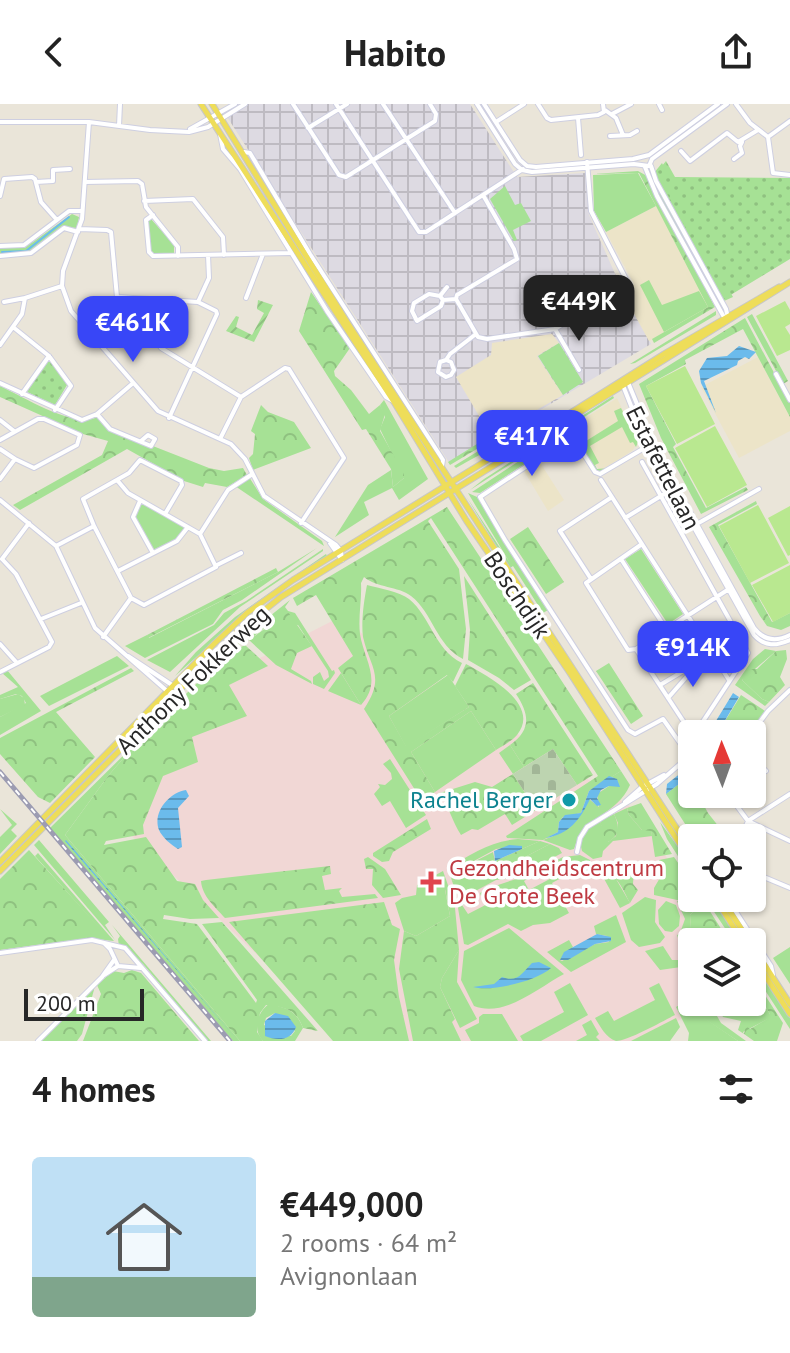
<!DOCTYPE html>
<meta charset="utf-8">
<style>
:root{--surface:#fff;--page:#f6f6f6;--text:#222;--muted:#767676;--accent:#3846f7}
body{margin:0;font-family:"PT Sans",sans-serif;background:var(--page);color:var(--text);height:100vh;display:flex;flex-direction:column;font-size:30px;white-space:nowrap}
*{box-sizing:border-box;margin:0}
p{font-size:26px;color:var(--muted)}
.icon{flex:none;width:44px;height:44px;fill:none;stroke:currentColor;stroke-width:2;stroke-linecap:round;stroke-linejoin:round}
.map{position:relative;height:937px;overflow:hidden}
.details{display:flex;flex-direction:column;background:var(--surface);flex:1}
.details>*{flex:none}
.needle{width:52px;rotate:359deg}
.fabs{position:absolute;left:678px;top:616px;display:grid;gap:16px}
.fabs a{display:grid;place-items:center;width:88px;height:88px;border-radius:8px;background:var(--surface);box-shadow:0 2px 6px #0004;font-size:40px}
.scale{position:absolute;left:24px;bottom:20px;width:120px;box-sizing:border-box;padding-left:8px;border:4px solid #272727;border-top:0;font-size:22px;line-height:28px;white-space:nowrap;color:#272727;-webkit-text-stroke:6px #fff;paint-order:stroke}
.price{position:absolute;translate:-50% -68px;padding:0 18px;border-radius:16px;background:var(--accent);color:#fff;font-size:26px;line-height:52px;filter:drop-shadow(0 2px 4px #0008)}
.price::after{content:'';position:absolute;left:50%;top:48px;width:24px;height:18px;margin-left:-12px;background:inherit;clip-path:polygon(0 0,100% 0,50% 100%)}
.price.selected{background:#222;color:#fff}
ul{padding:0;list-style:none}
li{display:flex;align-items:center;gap:24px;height:200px;padding:0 32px}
li span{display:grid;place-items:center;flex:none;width:224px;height:160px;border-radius:8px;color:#555}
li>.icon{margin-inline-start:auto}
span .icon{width:96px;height:96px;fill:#fffc;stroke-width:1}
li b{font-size:34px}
h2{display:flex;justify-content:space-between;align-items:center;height:96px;padding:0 32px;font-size:34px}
header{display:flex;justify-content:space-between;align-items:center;height:104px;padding:0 32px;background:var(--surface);font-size:36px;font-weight:700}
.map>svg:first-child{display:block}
.industrial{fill:url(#industrial-grid)}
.education{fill:#ece4c8}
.medical{fill:#f1d7d5}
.grass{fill:#a6e195;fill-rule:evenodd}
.forest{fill:url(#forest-crowns)}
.cemetery{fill:url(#cemetery-stones)}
.park{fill:url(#park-dots)}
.garden{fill:url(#garden-furrows)}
.pitch{fill:#b9e890}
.water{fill:url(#water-rules)}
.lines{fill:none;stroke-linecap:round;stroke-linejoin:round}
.stream{stroke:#6bbbec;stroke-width:2}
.minor-casing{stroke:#cecfe1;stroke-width:6}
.major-casing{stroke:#c7c7c7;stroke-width:7}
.minor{stroke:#fff;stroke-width:4}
.major{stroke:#eedd59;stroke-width:5}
.rail-casing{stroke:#9c9cb2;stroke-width:5}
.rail{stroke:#fff;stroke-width:2;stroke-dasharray:6;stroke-linecap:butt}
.culture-dot{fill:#0f9aa8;stroke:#fff;stroke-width:3}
.health-dot{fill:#e0444e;stroke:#fff;stroke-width:3}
.labels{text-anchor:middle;stroke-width:7;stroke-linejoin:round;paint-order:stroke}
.street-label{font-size:24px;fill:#272727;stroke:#fff}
.culture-label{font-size:24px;fill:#0d838f;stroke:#fff;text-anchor:end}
.health-label{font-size:24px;fill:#be3a42;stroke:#fff;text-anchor:start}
</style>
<header><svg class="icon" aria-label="back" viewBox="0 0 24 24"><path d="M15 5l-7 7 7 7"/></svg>Habito<svg class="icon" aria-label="share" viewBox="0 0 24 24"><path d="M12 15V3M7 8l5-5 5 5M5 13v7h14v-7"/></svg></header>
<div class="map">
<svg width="790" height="937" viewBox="0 0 790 937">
<defs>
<pattern id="industrial-grid" width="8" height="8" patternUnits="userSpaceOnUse" patternTransform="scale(2)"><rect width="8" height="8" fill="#dddae2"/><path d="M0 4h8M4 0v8" fill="none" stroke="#bebbc2"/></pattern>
<pattern id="forest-crowns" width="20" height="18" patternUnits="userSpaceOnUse" patternTransform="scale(2)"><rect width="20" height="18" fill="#a6e195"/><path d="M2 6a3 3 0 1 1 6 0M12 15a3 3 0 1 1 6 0" fill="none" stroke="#8fc180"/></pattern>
<pattern id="cemetery-stones" width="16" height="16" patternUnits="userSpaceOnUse" patternTransform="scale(2)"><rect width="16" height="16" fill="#bdd4b0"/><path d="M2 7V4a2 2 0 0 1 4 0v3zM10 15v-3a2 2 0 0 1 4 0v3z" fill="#a2b697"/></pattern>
<pattern id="park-dots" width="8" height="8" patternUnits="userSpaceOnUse" patternTransform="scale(2)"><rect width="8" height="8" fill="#a6e195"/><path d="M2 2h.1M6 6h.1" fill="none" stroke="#8fc180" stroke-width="1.8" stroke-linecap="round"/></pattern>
<pattern id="garden-furrows" width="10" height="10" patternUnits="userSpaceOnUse" patternTransform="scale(2)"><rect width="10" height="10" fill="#a6e195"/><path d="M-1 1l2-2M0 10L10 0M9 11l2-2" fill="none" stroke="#8fc180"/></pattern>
<pattern id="water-rules" width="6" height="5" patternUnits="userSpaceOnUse" patternTransform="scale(2)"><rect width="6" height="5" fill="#6bbbec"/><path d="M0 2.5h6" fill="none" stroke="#5898bf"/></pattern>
</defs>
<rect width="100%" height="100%" fill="#eae5d9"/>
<!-- industrial -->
<path class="industrial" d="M229,0H470L517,73L585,69L589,111L624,190L651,240L450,360L222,5Z"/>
<!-- education -->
<path class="education" d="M656,102L711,204L649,237L622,188L634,180L606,128Z
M552,230L559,239L537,252L563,291L491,332L456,273L491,251L492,239Z
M758,253L790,313V327L739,354L701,283Z
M617,294L638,338L632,347L600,367L571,323Z
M539,357L564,396L548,407L524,367Z"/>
<!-- medical -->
<path class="medical" d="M338,514L640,709L717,838H692V898H712L641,937H348L117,718L213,578Z"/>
<!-- grass -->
<path class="grass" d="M638,69L656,102L606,128L594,107L593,71Z
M652,70L720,199L718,201L658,92L650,71Z
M505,82L515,101L521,99L531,117L513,126L517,136L514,137L490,95Z
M72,110L79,113L77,124L64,123L30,148L0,151V144L24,142L33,138Z
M151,115L174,141V150L155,151L150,146L148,117Z
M649,176L662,201L699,187L708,203L664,228L640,181Z
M130,196L148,199L144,201L143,214H147L149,225L144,227L125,205Z
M716,207V211L635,259L630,260Z
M559,239L583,278L563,291L538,252Z
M613,292L614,294L470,386L484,375Z
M384,296L428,375L399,396L392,384L364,398L369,411L335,433L368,381L391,366L393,383L404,374L380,325L385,313L380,301Z
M621,304L638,338L636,343L633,338L630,339L622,323L590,342L599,359L595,361L597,365L609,364L601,368L597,367L572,330H580L586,337L618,317L614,307Z
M527,320L530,323C506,338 480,350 456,364L454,362L519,322Z
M571,323L572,326L567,329L568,332L480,389L472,388Z
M249,373L263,395L322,437L324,442L235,382Z
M468,389L477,393L548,506L543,509L513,462L510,464L466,392L510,459Z
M141,401H145L184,423V427L176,435L153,446L134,411Z
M317,444L242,496L223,506L213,520L145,554L125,542L147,531L149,534L278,468Z
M323,445V447L240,503L170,568L147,556L214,521L224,509L246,497Z
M641,445L683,510L668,520L625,455Z
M326,450L327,452L256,500L175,572L196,548L235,513Z
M290,496L285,503L288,507L295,509L332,567L334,566L335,569L324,585L313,580V573L320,568L324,577L329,573L328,567L298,521L272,518L249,536L245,532Z
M765,545L776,547L742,576L762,595L769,598L765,602L735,581L753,555Z
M117,552L129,562L49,602L40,592Z
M7,566L41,607L0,631V613L26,599L22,592L16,590L0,595V591L18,583L2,569Z
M341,569L361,601L328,587Z
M448,571L469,603L406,643L389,612Z
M471,607L496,646L435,688L411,648Z
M139,636L108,672L65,731L240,937H233L50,724Z
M510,641L524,663L513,670L499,649Z
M390,655L426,711L406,724L390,697L382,702L374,690L380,683L378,680L385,681L392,675L391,669L383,660Z
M621,667L630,681C617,711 584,712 574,745L570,746L543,736C568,727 578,719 589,695L599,703L597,690L609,682H615L616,675L611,673Z
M627,704L629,711L642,726H651L652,732L613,737L603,747L602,753L593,755L582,747L580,738L586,726L600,717L608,738L616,732L618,719L614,710Z
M0,705L17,720L11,726L17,732L0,750V733L12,721Z
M660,718L692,762V774L667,735Z
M518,735L540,737L522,745L521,742L496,745L450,770L447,764C472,750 490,737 518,735Z
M39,736L109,818L105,821L115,836L34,741Z
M550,740L559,744L562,749L515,774L496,776L466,792L457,790L452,777L494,758L500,764L523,761L525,753Z
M38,749L114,837L85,834H108L35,752Z
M580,751L590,756L591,762L589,759L552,779L569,809L550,819L533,821L521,827L508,820L468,841L464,840L458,804L462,796L477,791L479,793L462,801L468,810L501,793L497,784L481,792L480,789C500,778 519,776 539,766L540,768L524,777L529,786L563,768L558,759L543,767L541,764L563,753Z
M443,767L449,784L445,786L450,812L416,832L404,827L395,799L402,794L416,791L417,781Z
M605,767L616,775L630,799L620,804L602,771L601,768Z
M645,793L656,796L655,818L665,833L660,839L639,843L631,836L622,809Z
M698,794L704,798L690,811L691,824L680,829L685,815L677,797Z
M705,794H712L741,838H734Z
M666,797L676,801L680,812L679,822L672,828L665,827L659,820L658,806Z
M616,811L626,838L571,868L547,848L569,836L573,843L560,856L562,857L595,840L609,838L607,832L596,830L594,822Z
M112,821L211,937H208L143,860L135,854L130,845L119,842L118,835L120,832Z
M509,824L564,870C538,884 504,914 474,902L461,876L464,847Z
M663,842L672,856H680L681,863L660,866L645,847Z
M790,843V880L773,854Z
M459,846L457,878L477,915L460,924L440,883L442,874Z
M752,855L790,914V925L752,866Z
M570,879L588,911L541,937H523L520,932L564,908L554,888Z
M659,879L675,911C663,917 628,937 616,937C606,934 600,922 595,914L608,907L614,917L655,896L649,884Z
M752,881L770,910L768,915L743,928L744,930L738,926L741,917L723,913L714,898H752Z
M692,893V898L686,908L688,910L691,905L738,937H688L689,929L676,903Z
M269,900C287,904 296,906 303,924L295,937H263C252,926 258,907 269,900ZM275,909L295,927L291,932L264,921L266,914Z
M483,910H502L518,937H471L465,926L479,919V913Z
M676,914L680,923L670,937H631Z
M591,916L599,930L596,933L600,937H576L587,931L582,921Z"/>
<!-- forest -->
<path class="forest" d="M662,59L733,193L724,197L657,75L654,69Z
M638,67L647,72L715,203L654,239L652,235L708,203L639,69L593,70Z
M311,188L350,244L334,267L335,272L351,286L369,310L380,301L385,310L380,327L404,370V374L393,383L391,365L366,325L362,326L299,227Z
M752,210L788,277L783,280L747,213Z
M745,214L790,299V313L743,225L685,256L686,260L646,282L676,340L673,343L706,404L746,383L748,386L701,410L661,334L639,280Z
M0,282C22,292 74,325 97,313L107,324L209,364L224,367L243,364L247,371L227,383L205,379L203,383L184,377L127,345L20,406L13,401L102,351L108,337L83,330L0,293Z
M261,301L268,308L294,318L311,344L253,366L249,354L253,350L255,330L251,327Z
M530,307L532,312L450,361L448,358Z
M756,397L757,400L718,421L772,518L790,509V522L781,526L767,522L760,512L709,423Z
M447,403L621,667L589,687L581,709L563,713L559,718L558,728L543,736L507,734L506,732L598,672L431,414L428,417L459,465L466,525L463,555C436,541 433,509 411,492C398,482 377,484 364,473L361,479C362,496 358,513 360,530C364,556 383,577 361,601L338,564L353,552L316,491L297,502L293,494Z
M528,423L564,478L546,490L510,435Z
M276,464L278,468L148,534L147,531Z
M464,472L531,576L514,586L499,574L468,556L470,526Z
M367,481C379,484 400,488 409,495C431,513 434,545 462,559L453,578L447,571L389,612L406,642L469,603L455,582L466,560C486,571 542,600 517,631C512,637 502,642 496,646L471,607L411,648L435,688L422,697L364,605C386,572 370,564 363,533C361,518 364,496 367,481Z
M288,508L312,542L297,549L291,565L311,577L312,580L276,561L249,536Z
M238,539L241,543L245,541L268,562L229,581L247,612L192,633L198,658L163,672L143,721L144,730L106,737L104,741L146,733L177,777L195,780L203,796L219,814L190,815L164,811L163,815L197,820L256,899L257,896L202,820L222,818L318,927L303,924C296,905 285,903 266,901L260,909L257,928L263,937H240L65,731L108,672L139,636Z
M786,546L787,555L780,573L785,581L769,598L762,595L742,576L749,565H757L776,547Z
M609,559L643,612L631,620L596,567Z
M131,564L134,567L56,608L95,653L50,699L38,693L0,650V634Z
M533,579L593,671L577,681L553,645L524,663L510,641C531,626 530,611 516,590Z
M18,590L24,594L25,601L0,613V595Z
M741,591L765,607L748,630H717Z
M513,670L536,706L512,721L505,710L478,726L472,725L461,731C452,717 449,703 440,689L475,678L492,683Z
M692,670V690H698L708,709L723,728L715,734H694L666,690Z
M641,699L672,750L655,753L651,727L642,726L629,711L627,704Z
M614,710C620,723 620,732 606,739L600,717Z
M427,715L431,725L393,748L389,757L382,758L373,752V749Z
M540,737L550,740L525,753L520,763L509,762L500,765L494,758L452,777L450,770L493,748L495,757Z
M29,746L109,834L81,835L0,846V775Z
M368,753L385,765L401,791L383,794L372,781L373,765H366L364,755Z
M674,753L692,779V794H698L691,799L654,791V784L661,772L659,762L634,765L633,780L638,786L630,799C623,786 617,768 601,768L606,762L645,758L646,761L658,760L659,756Z
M330,762L331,770L322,772L325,786L342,784L339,787L342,793L375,790L378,794L225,814C215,803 202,792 201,777L206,776Z
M449,784L457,796L455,804L459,846L442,874L440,883L455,915L452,918L461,937H413L399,865L404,827L416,832L450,812L445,785Z
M384,798L392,821L400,825L394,856L399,893L409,937H333L229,818Z
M704,798L727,834L725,838H706L707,835L696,832L679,837L677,831L691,825L690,811Z
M132,866L141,869L199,937H83L101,890L97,881L113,867L124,869Z
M752,871L783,919L777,937H754L744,930L746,922L750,925L767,915L766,912L770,910L752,881Z
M95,882L82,930L77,937H40Z
M692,898H709L721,919L746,937H738L691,906L687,911L686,908Z"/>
<!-- cemetery -->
<path class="cemetery" d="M553,645L577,681L536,706L513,670Z"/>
<!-- park -->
<path class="park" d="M666,57L675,73L790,74V155L724,195L656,69Z
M49,255L67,281L55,301L27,288Z"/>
<!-- garden -->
<path class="garden" d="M258,196L273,201L254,238L226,227L236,212L239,213L236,223L252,231L264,209L257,205Z"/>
<!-- pitch -->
<path class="pitch" d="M785,197L790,206V220L785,223L790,231V246L777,252L756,212Z
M685,262L715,320L677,340L646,282Z
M715,322L747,381L707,403L675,344Z
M758,401L789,459L750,479L719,422Z
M790,402V451L788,452L768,414Z
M790,461V509L773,518L752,481Z"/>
<!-- water -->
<path class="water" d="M739,242L756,248L749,255L745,253L738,257L737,261L704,277L716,309L701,279L699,267L707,254L727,252Z
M733,589L739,593L717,630H708Z
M692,660V670L666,690L667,680Z
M609,672L617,675L620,683L609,682L601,686L597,694L601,701L597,702L590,695C580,716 569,730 546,734L558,728L559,718L565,711L581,709L589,687Z
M186,686L189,692L178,704L182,743L178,745C171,741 162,733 159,726C152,708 170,688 186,686Z
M66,736L238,937L65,737Z
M509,741L522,742V745L495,757L494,747Z
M597,830L611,833V837L595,840L568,856H560L564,848Z
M539,858L551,864C537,877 492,888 473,883L494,880L502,873C518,879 522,869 532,859Z
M275,909L288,912L296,923C291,937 277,937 265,932V917Z"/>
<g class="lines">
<!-- stream -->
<path class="stream" d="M2,148L26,147L69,113"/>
<!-- minor casing -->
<g class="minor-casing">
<path id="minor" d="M293,0L339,71L346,73L435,17L436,10L430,0
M336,0L419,128H426L455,109L383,0
M477,0L515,60L522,66L532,68L634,60L649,62L652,55L727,0
M484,0L520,56L527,62L536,63L633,55L649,51L718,0
M538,0L547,14L551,16L598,11L604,8L603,0
M659,0L662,6
M736,0L750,19L768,33
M605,6L616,14L623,31
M612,10L631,0
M578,14L581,51
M790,17L768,33L773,69L790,71
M0,18H89L150,26L189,28L208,23L245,0
M89,18L82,115L63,167L62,182L71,207L158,307L231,340L245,355L264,392L336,441L341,447L342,456
M496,18L524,0
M119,22L120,0
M308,24L347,0
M190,25L235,0
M220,30L223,45L240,65L327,207L386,293L393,297
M610,32L630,31L637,27
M681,47L690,57L727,29L738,38L758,26
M244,48L250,49L310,150L443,356L442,362
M734,55L742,49L740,42L742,38
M651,62L656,77L726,205L728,214
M645,63L657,92L725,215
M36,78L53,77V66L70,65
M85,78L138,77L142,80L146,103L178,143V152
M0,92L4,75L32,73L35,75L41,98L57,116
M144,97L193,95L223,133L224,151
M455,109L523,65
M153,111L146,116L149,148L153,152L290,149
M79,125L107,126L111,128L117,193
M0,142L24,141L69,107H82
M0,152L31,149L64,124L78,128
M440,192L447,183
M246,194L263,150
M150,195L151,228L161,244L241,293
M456,195L478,233L487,235L555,225L625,181L627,177L591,107L587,58
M443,196L441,202L417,217L412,207L414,199L429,190L440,192L443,196L456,195L457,191L517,155L514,145L483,91
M4,198L25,194
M198,198L209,174L208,151
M124,205L144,229L151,228
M83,222L117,193L198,198L216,207L217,210L169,314
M13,223L49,252L71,282L55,306
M555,225L579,266
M0,241L22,210L25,194L62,182
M446,256L451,258L454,266L451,271L446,273L438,268L440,258L446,256L450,250L476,230
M776,270L790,296
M627,276L656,346L754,524C764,537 776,538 790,531
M0,279L82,316L97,310L132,280
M622,279L643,332L754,531C765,543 776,542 790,536
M22,290L49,252
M97,310L110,325L151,342L155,335L148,331L141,337
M0,316L14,327
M221,333L241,293L285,264L289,265L344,354L301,419
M0,336L38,315H44L80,331L77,341L34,364L15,355
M0,345L15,355L0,375
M117,376L128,389L200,430
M601,376L729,576
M0,396L56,442L95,524L167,587L176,589
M140,397L133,413L153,449
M625,414L674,384
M695,421L759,385
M94,422L131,494L103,533
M330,439L342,456
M642,440L586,479L628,546L636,545L729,485
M56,442L94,422L83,395L129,369L140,356L181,377L182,381L165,410
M2,455L29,419
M621,455L666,525
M217,461L241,449
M118,467L177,437L188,423
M591,475L560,427L612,393
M131,494L144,501L216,463L200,430L228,386L251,371
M41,515L81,499
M0,540L17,559
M636,545L691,629L696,628L748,549L642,358
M128,552L172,581
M722,566L744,553
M0,568L49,543L52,538L16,470L2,455
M660,581L695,560
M668,594L710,546
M751,630L768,607L790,586
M752,653L766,667
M728,690L748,717L790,737
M625,698L642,683L664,671
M741,734L748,717L790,690
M577,748L580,734L587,723L657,680L687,654V649L663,615L635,630L628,626L505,436L480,393L568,335H574L595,368L600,370L653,339
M752,768L790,784
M727,794L771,862L773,871
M104,839L110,845L118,862L141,864
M0,849L92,836L125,844L205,937
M104,871L118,862
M38,937L102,873L114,856"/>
</g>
<!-- major casing -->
<g class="major-casing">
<path id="major" d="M201,0L394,298L466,416L570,569L692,759
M212,0L347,218L692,748
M0,758L215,539L247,509L293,476L510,342L540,328L664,250L779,183
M0,767L237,528L281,493L790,178
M715,794L743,838
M721,794L750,838
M752,841L790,900
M752,851L790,910"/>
</g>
<!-- minor -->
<use href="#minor" class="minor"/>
<!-- major -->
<use href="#major" class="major"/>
<!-- rail casing -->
<g class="rail-casing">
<path id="rail" d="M0,668L230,937"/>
</g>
<!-- rail -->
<use href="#rail" class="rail"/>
</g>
<!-- markers -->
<circle class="culture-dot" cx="569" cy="696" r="8"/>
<path class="health-dot" d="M427 766h8v8h8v8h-8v8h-8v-8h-8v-8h8z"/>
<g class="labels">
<!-- street labels -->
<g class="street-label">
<text transform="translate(663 364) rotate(63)" y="8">Estafettelaan</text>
<text transform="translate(517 491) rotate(56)" y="8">Boschdijk</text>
<text transform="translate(193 576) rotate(-44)" y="8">Anthony Fokkerweg</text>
</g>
<!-- culture labels -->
<g class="culture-label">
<text x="553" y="704">Rachel Berger</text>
</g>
<!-- health labels -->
<g class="health-label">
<text x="449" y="772">Gezondheidscentrum<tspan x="449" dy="28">De Grote Beek</tspan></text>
</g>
</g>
</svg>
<div class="fabs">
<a><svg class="needle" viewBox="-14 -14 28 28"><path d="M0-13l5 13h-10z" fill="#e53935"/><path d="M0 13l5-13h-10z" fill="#767676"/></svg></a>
<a><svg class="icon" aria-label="locate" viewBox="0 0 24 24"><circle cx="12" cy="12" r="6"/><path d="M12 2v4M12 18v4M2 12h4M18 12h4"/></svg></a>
<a><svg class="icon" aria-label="layers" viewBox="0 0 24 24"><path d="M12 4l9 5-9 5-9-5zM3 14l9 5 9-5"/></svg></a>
</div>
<div class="scale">200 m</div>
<b class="price selected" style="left:579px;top:239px">€449K</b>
<b class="price" style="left:133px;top:260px">€461K</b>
<b class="price" style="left:532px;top:374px">€417K</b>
<b class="price" style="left:693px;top:585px">€914K</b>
</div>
<section class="details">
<h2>4 homes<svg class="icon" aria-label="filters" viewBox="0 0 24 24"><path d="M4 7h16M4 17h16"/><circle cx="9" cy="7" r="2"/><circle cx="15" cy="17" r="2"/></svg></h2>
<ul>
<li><span style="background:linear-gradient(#bfe0f5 75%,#7fa58c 0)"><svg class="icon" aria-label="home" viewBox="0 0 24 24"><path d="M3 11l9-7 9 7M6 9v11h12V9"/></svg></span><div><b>€449,000</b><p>2 rooms · 64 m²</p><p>Avignonlaan</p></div></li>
</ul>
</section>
